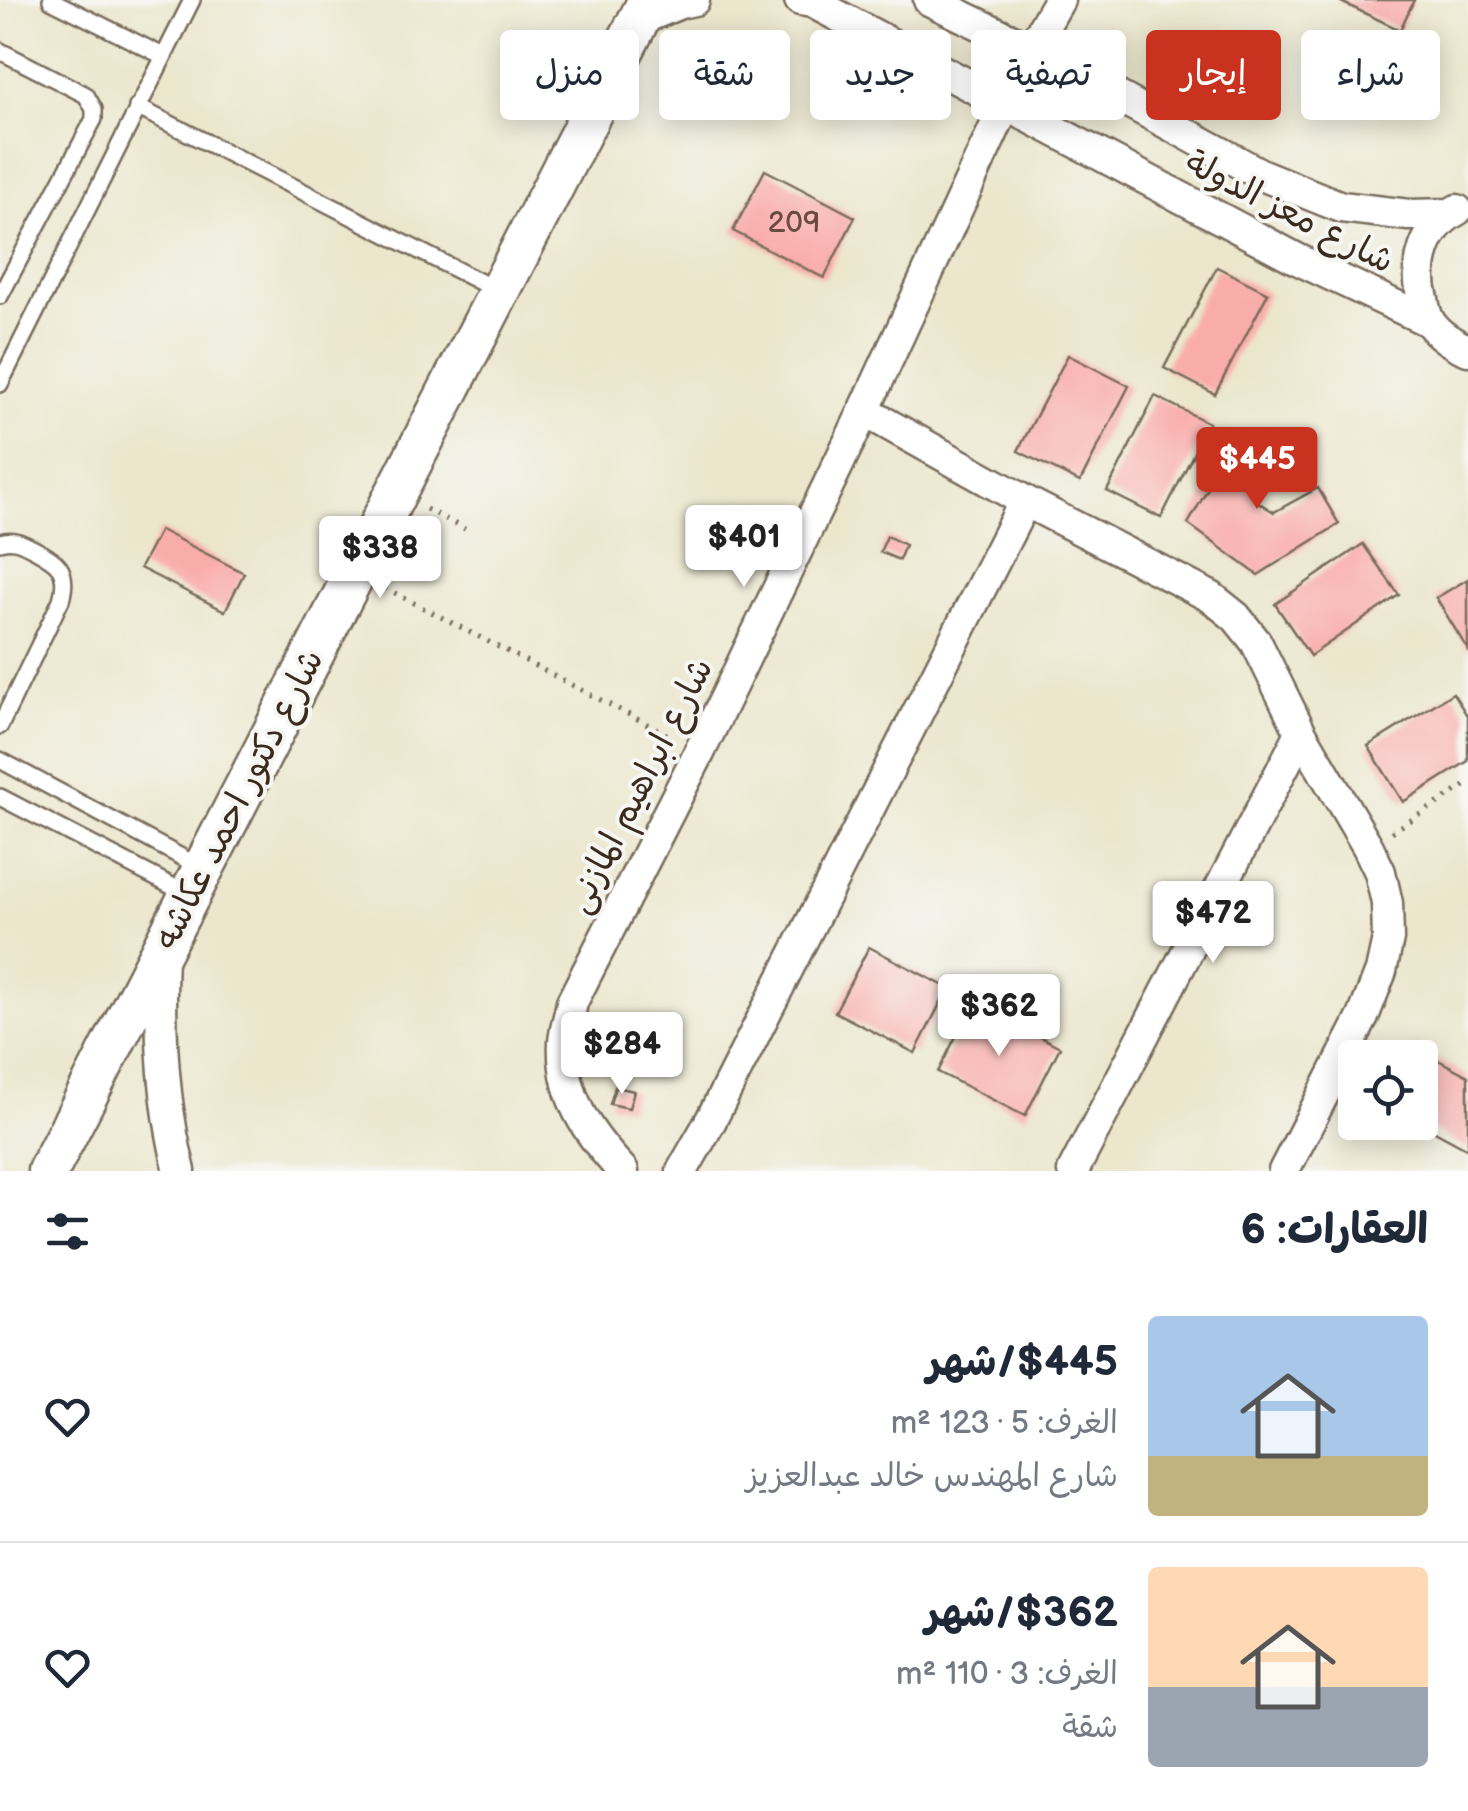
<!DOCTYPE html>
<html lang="ar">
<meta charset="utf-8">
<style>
:root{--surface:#fff;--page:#f6f6f7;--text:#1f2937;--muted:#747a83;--line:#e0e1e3;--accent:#c8321e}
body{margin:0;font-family:"Balsamiq Sans","Playpen Sans Arabic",sans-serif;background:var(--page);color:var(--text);direction:rtl;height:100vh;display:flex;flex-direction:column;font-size:38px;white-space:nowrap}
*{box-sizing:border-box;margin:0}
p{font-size:32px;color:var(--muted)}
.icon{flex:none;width:55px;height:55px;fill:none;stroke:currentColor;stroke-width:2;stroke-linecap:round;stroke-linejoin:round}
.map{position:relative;height:1171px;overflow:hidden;direction:ltr}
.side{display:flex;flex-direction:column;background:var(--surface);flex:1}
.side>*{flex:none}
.top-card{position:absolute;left:30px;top:30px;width:1410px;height:90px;direction:rtl;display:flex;gap:20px}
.controls{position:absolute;left:1338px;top:1040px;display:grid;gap:20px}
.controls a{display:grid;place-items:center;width:100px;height:100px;border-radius:10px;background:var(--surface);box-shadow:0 5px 25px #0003;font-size:50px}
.price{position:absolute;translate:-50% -85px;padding:0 22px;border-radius:10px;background:#fff;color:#222;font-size:32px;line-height:65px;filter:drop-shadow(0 2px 5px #0008)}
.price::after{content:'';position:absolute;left:50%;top:60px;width:30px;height:22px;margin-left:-15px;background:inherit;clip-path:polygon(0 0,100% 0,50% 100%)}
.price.on{background:var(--accent);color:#fff}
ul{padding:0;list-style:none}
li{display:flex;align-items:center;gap:30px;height:250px;padding:0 40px}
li+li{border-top:2px solid var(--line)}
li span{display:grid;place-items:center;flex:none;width:280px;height:200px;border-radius:10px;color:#555}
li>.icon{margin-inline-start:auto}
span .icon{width:120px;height:120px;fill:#fffc;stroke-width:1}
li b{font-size:42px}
h2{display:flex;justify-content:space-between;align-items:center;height:120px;padding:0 40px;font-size:42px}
.tag{padding:0 35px;border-radius:10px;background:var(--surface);box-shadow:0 5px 25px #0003;font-size:35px;line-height:90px}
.tag.on{background:var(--accent);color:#fff}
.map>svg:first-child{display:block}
.building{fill:#f9adab}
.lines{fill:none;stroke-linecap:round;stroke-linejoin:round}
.lane-casing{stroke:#796c5b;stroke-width:20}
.street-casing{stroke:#796c5b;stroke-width:35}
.secondary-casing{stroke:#796c5b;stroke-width:45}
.path{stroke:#796c5b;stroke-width:5;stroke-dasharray:2.5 8;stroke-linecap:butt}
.lane{stroke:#fff;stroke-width:15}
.street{stroke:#fff;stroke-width:30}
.secondary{stroke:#fff;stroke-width:40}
.labels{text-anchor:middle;stroke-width:8;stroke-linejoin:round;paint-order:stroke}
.number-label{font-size:30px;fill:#6a4b41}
.street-label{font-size:35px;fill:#3b2a1e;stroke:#f6f6f2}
</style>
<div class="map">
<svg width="1468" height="1171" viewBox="0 0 1468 1171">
<rect width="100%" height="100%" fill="#f6f6f2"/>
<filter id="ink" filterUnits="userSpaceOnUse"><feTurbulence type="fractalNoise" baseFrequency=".01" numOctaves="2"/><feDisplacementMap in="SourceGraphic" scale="20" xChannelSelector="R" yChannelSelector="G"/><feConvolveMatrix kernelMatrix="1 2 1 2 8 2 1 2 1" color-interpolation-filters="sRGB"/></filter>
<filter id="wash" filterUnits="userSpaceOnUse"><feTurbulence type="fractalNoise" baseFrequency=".0048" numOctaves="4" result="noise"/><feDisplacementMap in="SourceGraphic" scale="40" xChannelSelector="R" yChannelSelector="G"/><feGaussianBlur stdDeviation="2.25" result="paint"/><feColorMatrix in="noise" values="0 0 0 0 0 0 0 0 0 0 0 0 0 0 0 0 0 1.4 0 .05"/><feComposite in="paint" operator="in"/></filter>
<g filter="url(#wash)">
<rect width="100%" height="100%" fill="#ebe6cc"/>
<g id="blocks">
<!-- building -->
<path class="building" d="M1337,0H1414L1400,30Z
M765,170L855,217L824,278L733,231Z
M1217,267L1268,293L1215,394L1164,368Z
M1068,355L1129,386L1080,482L1018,451Z
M1155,396L1209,423L1161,518L1107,491Z
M1239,433L1278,459L1256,501L1274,512L1318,488L1339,524L1258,575L1188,524Z
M160,530L244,573L225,611L140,568Z
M887,536L905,545L899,560L880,552Z
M1363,544L1399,595L1310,656L1275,604Z
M1468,579V650L1436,598Z
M1453,693L1468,717V761L1403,802L1368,746Z
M869,947L948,988L915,1053L835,1012Z
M973,1003L1060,1047L1025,1116L938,1072Z
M1414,1047L1468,1076V1149L1420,1123V1058H1408Z
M615,1087L634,1091L629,1108L610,1104Z"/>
</g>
</g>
<g filter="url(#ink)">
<use href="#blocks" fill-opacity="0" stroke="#796c5b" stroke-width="2.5"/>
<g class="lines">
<!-- lane casing -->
<g class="lane-casing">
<path id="lane" d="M51,0L163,56
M0,51L86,95L94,109V119L0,296
M137,107L496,290
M0,384L192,0
M0,542C13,538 20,542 32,548C57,561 70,569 61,600L0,726
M0,760L202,868
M0,797L187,894"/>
</g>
<!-- street casing -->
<g class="street-casing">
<path id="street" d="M800,0L812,2L1297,259L1428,321
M929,0L1031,49L1262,175L1341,207L1409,215L1450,214
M639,20L680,3L694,0
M1457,210C1424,228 1414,265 1423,299C1424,306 1426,316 1430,322C1437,334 1455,345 1468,350
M864,411L1025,501L1211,597L1236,617L1256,642L1301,733L1368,847L1380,872L1387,903L1388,939L1381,971L1363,1017L1284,1171
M162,956C159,1028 162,1100 180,1171
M623,1171C588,1134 561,1096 564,1042C565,1029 570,1015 572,1002L700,751L864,411L1031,49L1059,0
M682,1171L710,1122L1025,501
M1073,1171L1301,733"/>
</g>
<!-- secondary casing -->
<g class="secondary-casing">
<path id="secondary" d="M48,1171L649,0"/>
</g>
<!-- path -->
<path class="path" d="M426,509L465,529
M385,588L672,737
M1392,832L1468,784"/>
<!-- lane -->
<use href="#lane" class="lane"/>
<!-- street -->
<use href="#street" class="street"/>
<!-- secondary -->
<use href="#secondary" class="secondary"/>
</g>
</g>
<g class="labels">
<!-- number labels -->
<g class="number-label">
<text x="794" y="232">209</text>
</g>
<!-- street labels -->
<g class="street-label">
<text transform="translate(1290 211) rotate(27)" y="12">شارع معز الدولة</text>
<text transform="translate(639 785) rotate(-63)" y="12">شارع ابراهيم المازنى</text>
<text transform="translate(238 799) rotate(-63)" y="12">شارع دكتور احمد عكاشه</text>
</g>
</g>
</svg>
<div class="controls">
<a><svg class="icon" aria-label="locate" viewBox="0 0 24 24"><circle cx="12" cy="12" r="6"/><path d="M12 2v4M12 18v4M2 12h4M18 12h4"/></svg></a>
</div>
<b class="price on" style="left:1257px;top:512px">$445</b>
<b class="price" style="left:744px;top:590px">$401</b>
<b class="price" style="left:380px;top:601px">$338</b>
<b class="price" style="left:1213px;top:966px">$472</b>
<b class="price" style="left:999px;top:1059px">$362</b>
<b class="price" style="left:622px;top:1097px">$284</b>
<div class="top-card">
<a class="tag">شراء</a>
<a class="tag on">إيجار</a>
<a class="tag">تصفية</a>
<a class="tag">جديد</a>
<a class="tag">شقة</a>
<a class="tag">منزل</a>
</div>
</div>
<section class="side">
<h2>العقارات: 6<svg class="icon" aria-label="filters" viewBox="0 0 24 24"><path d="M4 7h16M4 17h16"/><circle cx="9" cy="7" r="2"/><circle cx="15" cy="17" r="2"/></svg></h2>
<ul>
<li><span style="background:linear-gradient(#a9c7e8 70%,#c2b280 0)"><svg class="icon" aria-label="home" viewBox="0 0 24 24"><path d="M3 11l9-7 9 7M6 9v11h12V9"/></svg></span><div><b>$445/شهر</b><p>الغرف: 5 · 123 m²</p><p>شارع المهندس خالد عبدالعزيز</p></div><svg class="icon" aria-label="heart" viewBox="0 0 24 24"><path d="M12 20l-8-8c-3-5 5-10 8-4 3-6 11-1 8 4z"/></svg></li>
<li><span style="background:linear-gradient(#ffd9b3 60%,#9aa5b1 0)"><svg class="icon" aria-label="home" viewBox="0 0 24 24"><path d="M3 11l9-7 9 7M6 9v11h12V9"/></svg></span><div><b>$362/شهر</b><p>الغرف: 3 · 110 m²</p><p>شقة</p></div><svg class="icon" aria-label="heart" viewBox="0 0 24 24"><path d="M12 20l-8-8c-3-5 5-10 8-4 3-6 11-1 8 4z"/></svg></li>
</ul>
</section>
